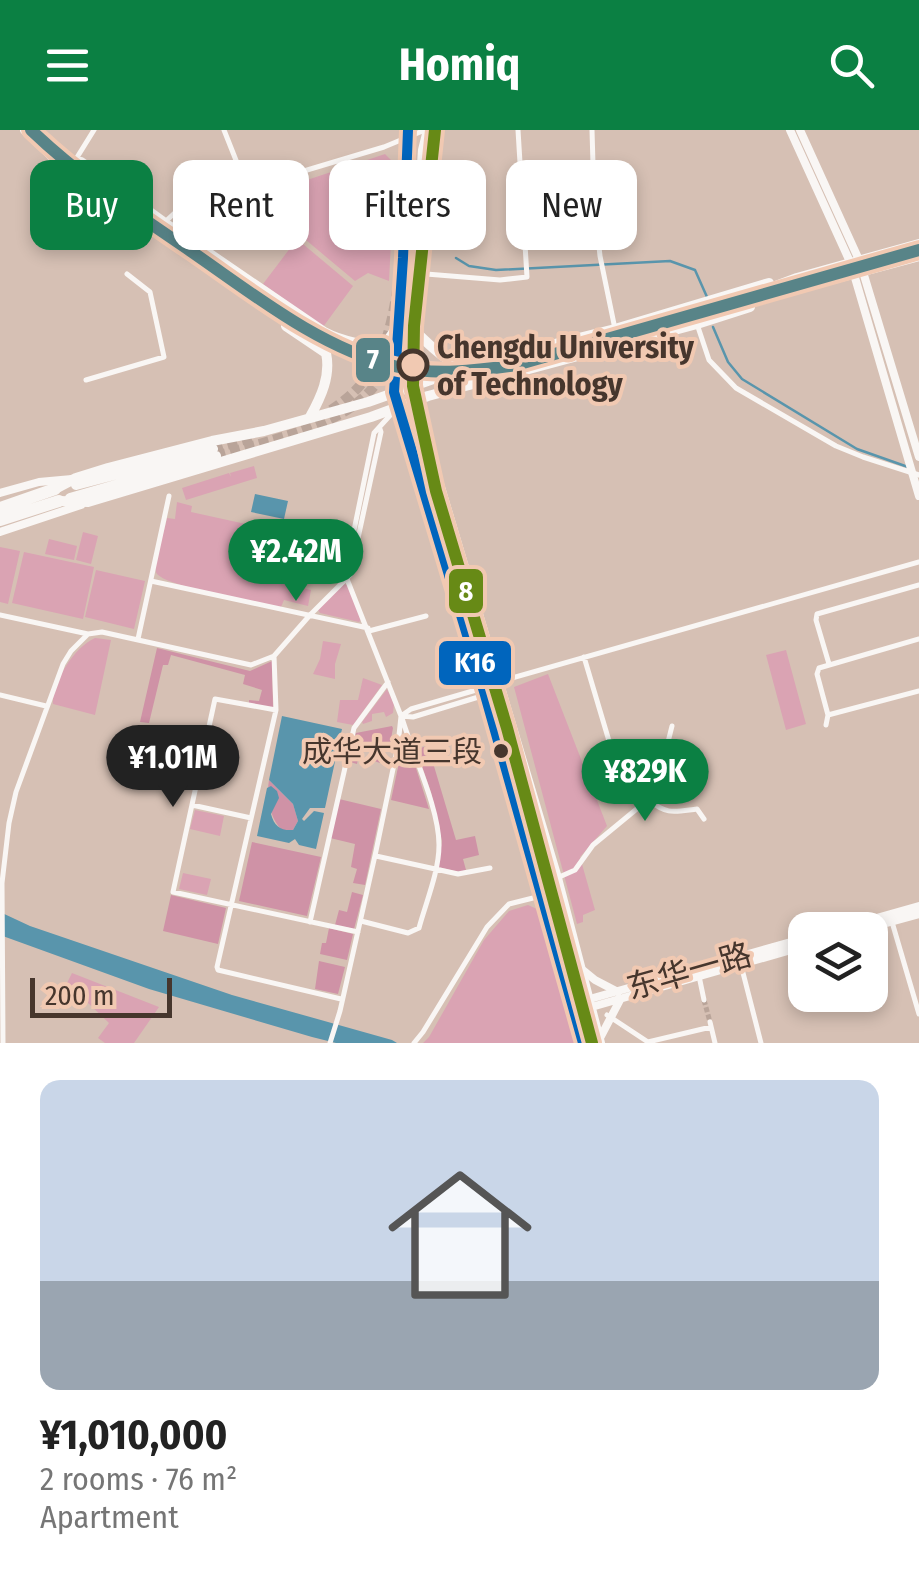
<!DOCTYPE html>
<meta charset="utf-8">
<style>
:root{--surface:#fff;--page:#f6f6f6;--text:#222;--muted:#767676;--line:#e0e0e0;--accent:#0b8043}
body{margin:0;font-family:"Fira Sans Condensed","Noto Sans SC",sans-serif;background:var(--page);color:var(--text);height:100vh;display:flex;flex-direction:column;font-size:38px;white-space:nowrap}
*{box-sizing:border-box;margin:0}
p{font-size:32px;color:var(--muted)}
.icon{flex:none;width:55px;height:55px;fill:none;stroke:currentColor;stroke-width:2;stroke-linecap:round;stroke-linejoin:round}
.map{position:relative;height:913px;overflow:hidden}
.details{display:flex;flex-direction:column;background:var(--surface);flex:1}
.details>*{flex:none}
.top-card{position:absolute;left:30px;top:30px;width:860px;height:90px;display:flex;gap:20px}
.tools{position:absolute;left:788px;top:782px;display:grid;gap:20px}
.tools a{display:grid;place-items:center;width:100px;height:100px;border-radius:20px;background:var(--surface);box-shadow:0 5px 15px #0003;font-size:50px}
.scale{position:absolute;left:30px;bottom:25px;width:142px;box-sizing:border-box;padding-left:10px;border:5px solid #46362d;border-top:0;font-size:28px;line-height:35px;white-space:nowrap;color:#46362d;-webkit-text-stroke:8px #f1c9b2;paint-order:stroke}
.price{position:absolute;translate:-50% -85px;padding:0 22px;border-radius:35px;background:var(--accent);color:#fff;font-size:32px;line-height:65px;filter:drop-shadow(0 2px 5px #0008)}
.price::after{content:'';position:absolute;left:50%;top:60px;width:30px;height:22px;margin-left:-15px;background:inherit;clip-path:polygon(0 0,100% 0,50% 100%)}
.price.active{background:#222;color:#fff}
ul{padding:0;list-style:none}
li{display:grid;align-content:center;gap:20px;height:530px;padding:0 40px}
li+li{border-top:2px solid var(--line)}
li span{display:grid;place-items:center;height:310px;border-radius:20px;color:#555}
li>.icon{margin-inline-start:auto}
span .icon{width:180px;height:180px;fill:#fffc;stroke-width:1}
li b{font-size:42px}
.tag{padding:0 35px;border-radius:20px;background:var(--surface);box-shadow:0 5px 15px #0003;font-size:35px;line-height:90px}
.tag.active{background:var(--accent);color:#fff}
header{display:flex;justify-content:space-between;align-items:center;height:130px;padding:0 40px;background:var(--accent);color:#fff;font-size:45px;font-weight:700}
.map>svg:first-child{display:block}
.green{fill:#daa3b3}
.forest{fill:#cf92a6}
.water{fill:#5995ac}
.lines{fill:none;stroke-linecap:round;stroke-linejoin:round}
.stream{stroke:#5995ac;stroke-width:2.5}
.street-tunnel{stroke:#b9a499;stroke-width:5;stroke-dasharray:5 2.5;stroke-linecap:butt}
.primary-tunnel{stroke:#b9a499;stroke-width:10;stroke-dasharray:10 5;stroke-linecap:butt}
.street{stroke:#f9f6f4;stroke-width:5}
.secondary{stroke:#f9f6f4;stroke-width:8}
.primary{stroke:#f9f6f4;stroke-width:10}
.highway{stroke:#f9f6f4;stroke-width:12}
.bus-1-casing{stroke:#f1c9b2;stroke-width:18}
.bus-1{stroke:#0065bd;stroke-width:10}
.metro-1-casing{stroke:#f1c9b2;stroke-width:20}
.metro-2-casing{stroke:#f1c9b2;stroke-width:20}
.metro-1{stroke:#588488;stroke-width:12}
.metro-2{stroke:#678a16;stroke-width:12}
.stop-dot{fill:#f1c9b2;stroke:#46362d;stroke-width:5}
.bus-dot{fill:#46362d;stroke:#f1c9b2;stroke-width:4}
.labels{text-anchor:middle;stroke-width:8;stroke-linejoin:round;paint-order:stroke}
.bus-label{font-size:30px;fill:#46362d;stroke:#f1c9b2;text-anchor:end}
.stop-label{font-size:32px;font-weight:bold;fill:#46362d;stroke:#f1c9b2;text-anchor:start}
.street-label{font-size:32px;fill:#46362d;stroke:#f1c9b2}
.line-badge{stroke:#f1c9b2;stroke-width:4}
.badge-label{font-size:28px;text-anchor:middle;font-weight:bold;fill:#fff}
</style>
<header><svg class="icon" aria-label="menu" viewBox="0 0 24 24"><path d="M4 6h16M4 12h16M4 18h16"/></svg>Homiq<svg class="icon" aria-label="search" viewBox="0 0 24 24"><circle cx="10" cy="10" r="6"/><path d="M15 15l6 6"/></svg></header>
<div class="map">
<svg width="919" height="913" viewBox="0 0 919 913">
<rect width="100%" height="100%" fill="#d6c0b4"/>
<!-- green -->
<path class="green" d="M385,24L395,34L389,151L368,143L355,151L300,105L303,96L268,63Z
M297,109L353,156L323,197L263,154Z
M254,336L257,348L186,370L182,358L229,343L231,347L230,343Z
M177,372L192,376L191,382L273,400L275,394L292,397L294,401L287,440L288,454L311,460L308,476L284,470L281,477C263,473 159,456 156,442C153,430 165,401 167,388L175,389Z
M83,402L98,406L91,434L76,430Z
M49,409L77,416L74,430L45,424Z
M0,417L20,421L8,474L0,472Z
M24,422L94,437L83,489L12,473Z
M96,440L145,451L134,499L85,487Z
M343,454L348,455L361,490L359,492L320,483L318,480Z
M95,508L111,510L95,585L53,574C52,553 74,517 95,508Z
M323,511L341,514L335,534V549L313,544L320,529Z
M786,520L806,594L786,600L766,525Z
M548,544L607,696L580,727L595,780L583,785V792L577,794L514,557Z
M363,548L382,555L353,595L337,592L340,570H358Z
M387,559L394,574L393,583L386,587L384,582L372,584V591L363,594L362,592Z
M195,680L224,686L220,706L190,699Z
M183,743L211,749L207,765L179,759Z
M528,775L537,779L575,913H423L429,907L484,810L509,781Z
M72,843L159,877L134,913H105L98,908L109,893L67,853Z"/>
<!-- forest -->
<path class="forest" d="M157,518L250,541L272,531L273,578L249,573V570L259,571L262,560L243,554L245,545L171,525L168,535H163L149,593L140,592Z
M392,596L393,598L389,620H383L380,633L374,631L377,616L361,613L357,634L350,632L356,603Z
M408,613L429,679L391,670L403,614Z
M428,616L456,710L475,706L479,725L463,729L466,740L459,742L438,737L442,711L431,662L416,619Z
M269,650L293,674L298,691L293,700H282C270,689 266,666 269,650Z
M339,669L381,679L365,755L353,753L357,739L351,737L355,714L330,708Z
M252,712L321,727L307,786L239,771Z
M352,762L363,765L354,799L335,795L339,780L347,782Z
M171,765L226,778L218,814L163,801Z
M329,798L353,804L347,830L320,824L322,813H326Z
M319,831L345,837L338,864L315,859Z"/>
<!-- water -->
<path class="water" d="M255,364L288,371L284,389L251,382Z
M282,586L342,599L325,678H310L302,689L304,691L314,681L324,683L316,719L299,715L295,709L289,713L257,706L267,658L271,656L277,661L279,668L271,684C274,696 281,701 293,700L298,691L293,674L269,650Z
M0,782L30,796L232,865L392,910L397,913H336L312,907L149,859L0,805Z"/>
<g class="lines">
<!-- stream -->
<path class="stream" d="M436,105L440,23
M456,128L469,136L496,140L670,131L695,140L707,167
M713,197L728,232L742,249L857,319L908,337"/>
<!-- street-tunnel -->
<path class="street-tunnel" d="M704,870L710,892"/>
<!-- primary-tunnel -->
<path class="primary-tunnel" d="M404,172L411,129
M331,280C377,250 389,213 397,160
M213,319L254,307
M216,326C257,314 326,299 358,272C373,261 384,244 391,227"/>
<!-- street -->
<path class="street" d="M224,0L247,58
M592,0L594,69L600,126L615,199
M76,29L94,0
M166,91L180,78L384,17L425,0
M414,143L500,150L527,147L518,0
M697,194L709,230L736,258L836,316L863,327L919,345
M86,250L164,227L150,162L127,144
M151,451L368,498
M0,485L88,504
M369,501L426,486
M138,509L169,366
M274,526L276,580L217,837L218,840L341,869
M584,527L612,621L622,629L638,677
M829,534L816,490L817,484L919,455
M484,556L919,432
M0,565L46,576
M276,580L215,569L173,762L358,802
M828,585L817,544L819,538L919,509
M401,586L413,587L485,565
M401,586L411,579L483,558
M826,595L828,585L919,561
M590,630L612,621
M648,670C668,685 673,682 697,679L704,689
M192,675L251,688
M376,726L458,744L490,738
M557,748L575,740L593,715L650,668L656,660L672,596
M361,791L408,803L419,798C426,772 439,742 439,715C439,678 413,625 402,588
M310,792L354,598L388,552
M892,792L919,884
M741,835L761,913
M699,846L704,870
M607,885L648,912L711,897
M710,892L715,913
M3,913L2,753L9,693L16,662L63,534L71,521L88,504L102,502L251,535L274,526L310,485L350,445L381,302L380,299
M330,913L340,881L376,721L398,615L401,586L345,444L374,303L394,281
M414,913L423,902L487,797L509,774L541,766"/>
<!-- secondary -->
<path class="secondary" d="M790,0L851,134L919,366
M800,0L860,132L919,327
M0,363L39,352L72,349
M0,402L81,375
M834,800L919,776
M861,800L919,784
M584,841L595,850L618,862
M572,874L805,808
M574,882L805,816
M599,910L620,870"/>
<!-- primary -->
<path class="primary" d="M25,0L56,30L296,195C379,239 443,246 535,229L919,126
M36,0L83,41
M408,0L403,128L394,262L485,565L583,913
M428,0L423,20L408,229L410,257L557,748L600,913
M81,32L169,96L324,202C337,209 371,220 385,212C391,208 392,204 396,198
M762,161L797,148L919,114
M286,196L326,223C331,246 321,267 310,287
M410,197C426,210 443,232 463,235
M487,231L615,199L769,153
M76,355L213,319
M55,359L76,348L108,338L212,311L264,301L368,272L456,241
M70,368L216,326
M59,371L88,372L371,287L428,266L697,194L750,177"/>
<!-- highway -->
<path class="highway" d="M0,378L55,359
M0,390L59,371"/>
<!-- bus-1 casing -->
<g class="bus-1-casing">
<path id="bus-1" d="M408,0L403,128L394,262L485,565L583,913"/>
</g>
<!-- bus-1 -->
<use href="#bus-1" class="bus-1"/>
<!-- metro-1 casing -->
<g class="metro-1-casing">
<path id="metro-1" d="M31,0C81,48 138,85 195,124C257,167 321,218 394,236C434,246 476,241 516,235L919,120"/>
</g>
<!-- metro-2 casing -->
<g class="metro-2-casing">
<path id="metro-2" d="M435,0L414,196L413,256L436,361L507,598L592,913"/>
</g>
<!-- metro-1 -->
<use href="#metro-1" class="metro-1"/>
<!-- metro-2 -->
<use href="#metro-2" class="metro-2"/>
</g>
<!-- markers -->
<circle class="stop-dot" cx="413" cy="235" r="14"/>
<circle class="bus-dot" cx="501" cy="621" r="9"/>
<g class="labels">
<!-- bus labels -->
<g class="bus-label">
<text x="482" y="632">成华大道三段</text>
</g>
<!-- stop labels -->
<g class="stop-label">
<text x="437" y="228">Chengdu University<tspan x="437" dy="37">of Technology</tspan></text>
</g>
<!-- street labels -->
<g class="street-label">
<text transform="translate(689 841) rotate(-16)" y="11">东华一路</text>
</g>
</g>
<g class="line-badge">
<rect x="354" y="206" width="38" height="48" rx="10" fill="#588488"/>
<rect x="447" y="437" width="38" height="48" rx="10" fill="#678a16"/>
<rect x="437" y="509" width="76" height="48" rx="10" fill="#0065bd"/>
</g>
<g class="badge-label">
<text x="373" y="239">7</text>
<text x="466" y="471">8</text>
<text x="475" y="542">K16</text>
</g>
</svg>
<div class="tools">
<a><svg class="icon" aria-label="layers" viewBox="0 0 24 24"><path d="M12 4l9 5-9 5-9-5zM3 14l9 5 9-5"/></svg></a>
</div>
<div class="scale">200 m</div>
<b class="price" style="left:296px;top:474px">¥2.42M</b>
<b class="price active" style="left:173px;top:680px">¥1.01M</b>
<b class="price" style="left:645px;top:694px">¥829K</b>
<div class="top-card">
<a class="tag active">Buy</a>
<a class="tag">Rent</a>
<a class="tag">Filters</a>
<a class="tag">New</a>
</div>
</div>
<section class="details">
<ul>
<li><span style="background:linear-gradient(#c9d6e8 65%,#9aa5b1 0)"><svg class="icon" aria-label="home" viewBox="0 0 24 24"><path d="M3 11l9-7 9 7M6 9v11h12V9"/></svg></span><div><b>¥1,010,000</b><p>2 rooms · 76 m²</p><p>Apartment</p></div></li>
</ul>
</section>
